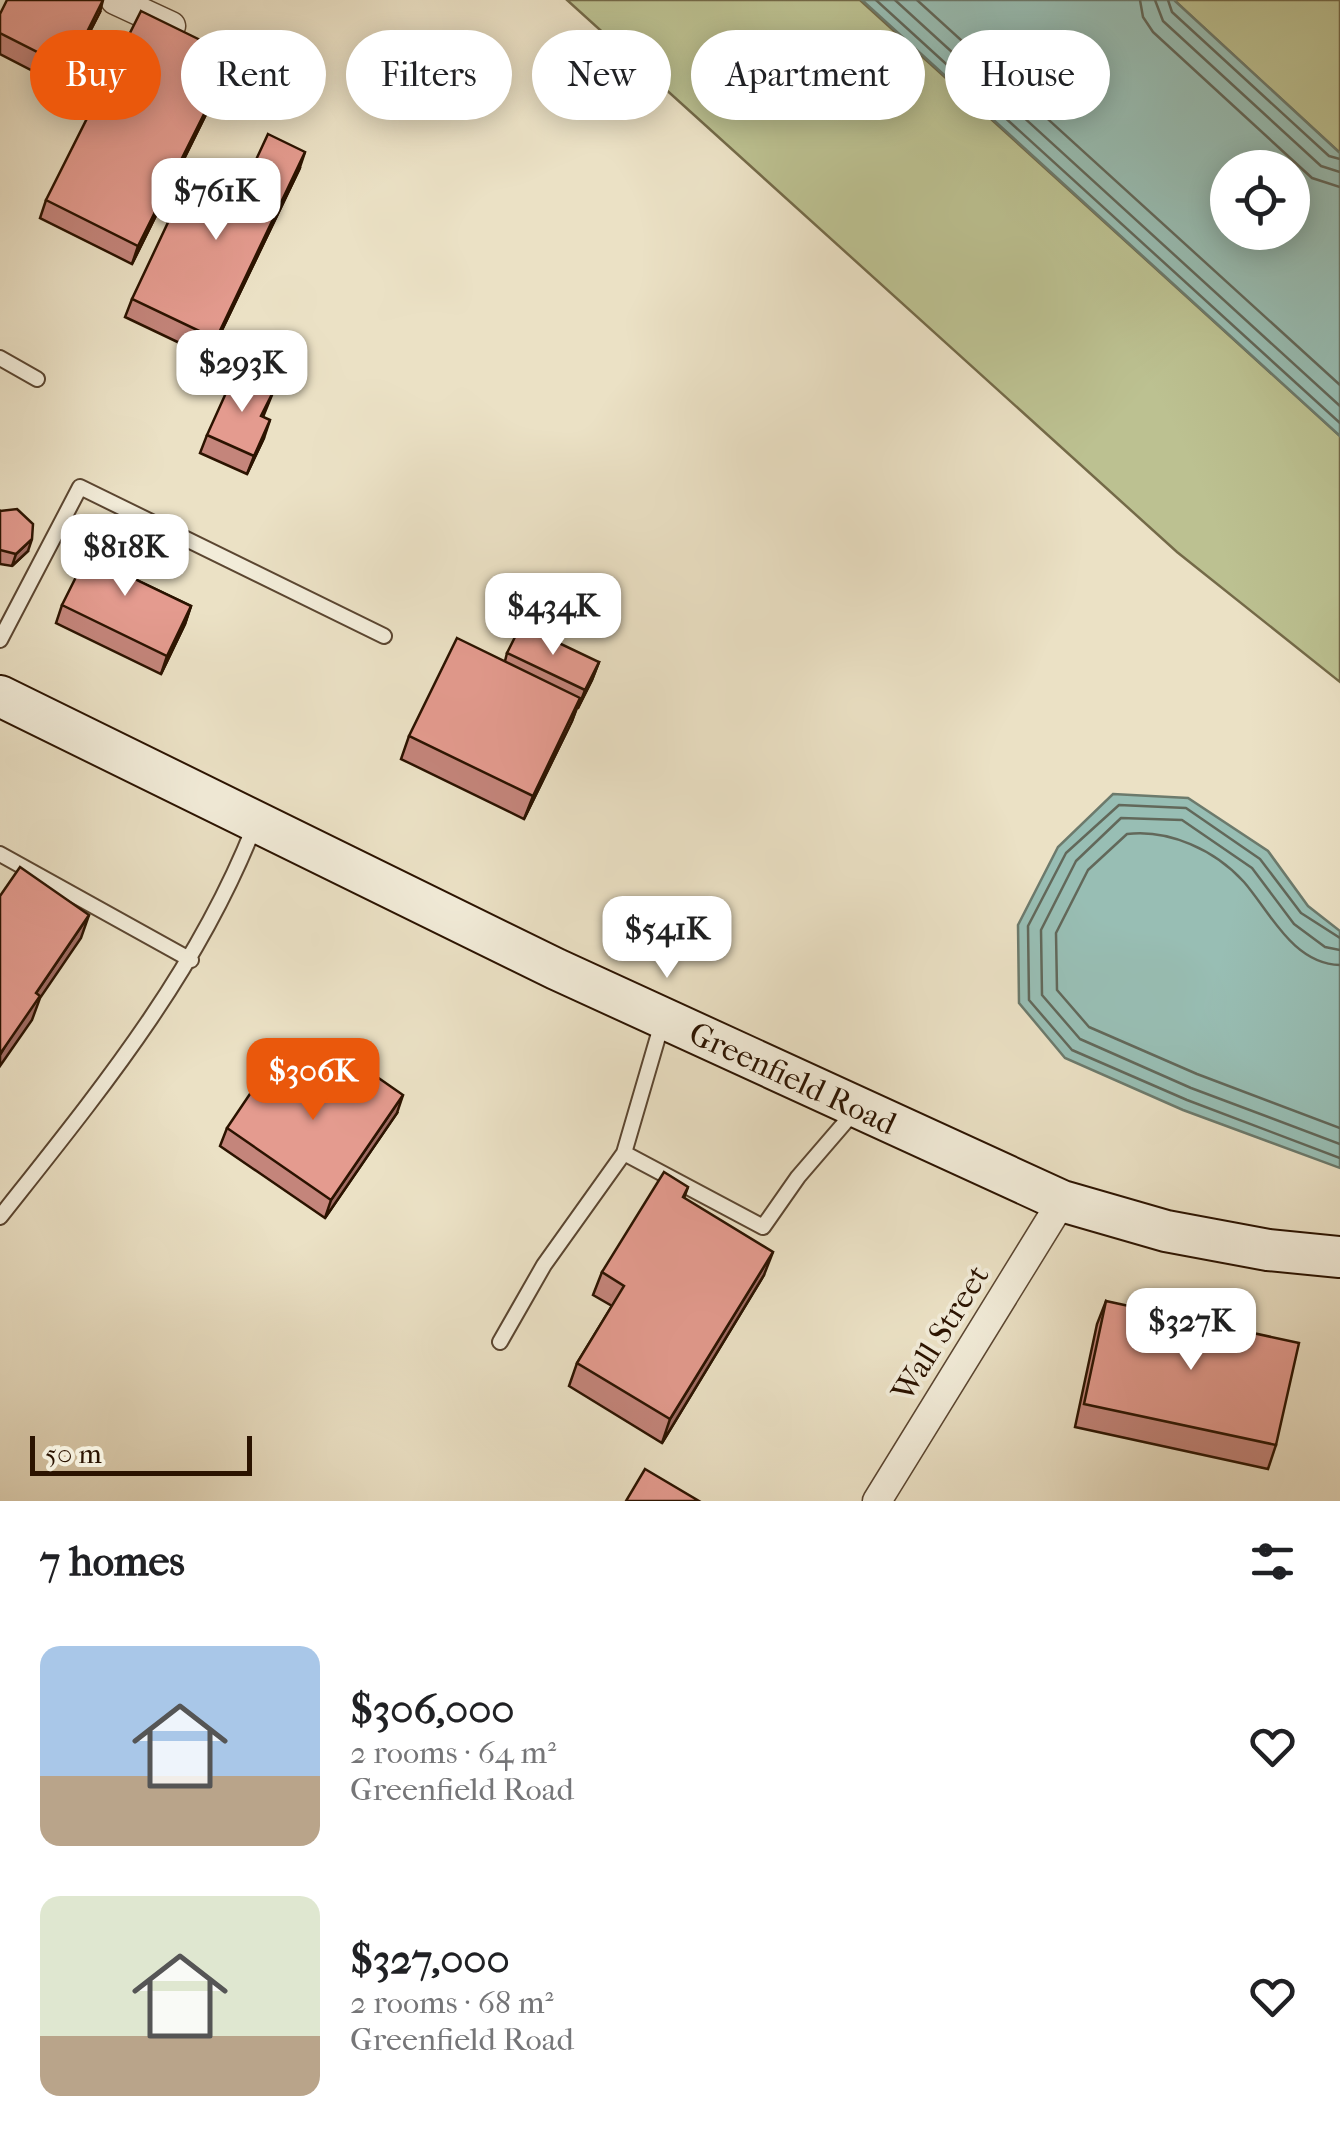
<!DOCTYPE html>
<meta charset="utf-8">
<style>
:root{--surface:#fff;--page:#f6f6f6;--text:#202124;--muted:#757577;--accent:#ea580c}
body{margin:0;font-family:"IM FELL French Canon",serif;background:var(--page);color:var(--text);height:100vh;display:flex;flex-direction:column;font-size:38px;white-space:nowrap}
*{box-sizing:border-box;margin:0}
p{font-size:32px;color:var(--muted)}
.icon{flex:none;width:55px;height:55px;fill:none;stroke:currentColor;stroke-width:2;stroke-linecap:round;stroke-linejoin:round}
.map{position:relative;height:1501px;overflow:hidden}
.details{display:flex;flex-direction:column;background:var(--surface);flex:1}
.details>*{flex:none}
.top-card{position:absolute;left:30px;top:30px;width:1280px;height:90px;display:flex;gap:20px}
.tools{position:absolute;left:1210px;top:150px;display:grid;gap:20px}
.tools a{display:grid;place-items:center;width:100px;height:100px;border-radius:50%;background:var(--surface);box-shadow:0 5px 25px #0003;font-size:50px}
.scale{position:absolute;left:30px;bottom:25px;width:222px;box-sizing:border-box;padding-left:10px;border:5px solid #2b1300;border-top:0;font-size:28px;line-height:35px;white-space:nowrap;color:#2b1300;-webkit-text-stroke:8px #f2ecd9;paint-order:stroke}
.price{position:absolute;translate:-50% -85px;padding:0 22px;border-radius:20px;background:#fff;color:#222;font-size:32px;line-height:65px;filter:drop-shadow(0 2px 5px #0008)}
.price::after{content:'';position:absolute;left:50%;top:60px;width:30px;height:22px;margin-left:-15px;background:inherit;clip-path:polygon(0 0,100% 0,50% 100%)}
.price.on{background:var(--accent);color:#fff}
ul{padding:0;list-style:none}
li{display:flex;align-items:center;gap:30px;height:250px;padding:0 40px}
li span{display:grid;place-items:center;flex:none;width:280px;height:200px;border-radius:20px;color:#555}
li>.icon{margin-inline-start:auto}
span .icon{width:120px;height:120px;fill:#fffc;stroke-width:1}
li b{font-size:42px}
h2{display:flex;justify-content:space-between;align-items:center;height:120px;padding:0 40px;font-size:42px}
.pill{padding:0 35px;border-radius:45px;background:var(--surface);box-shadow:0 5px 25px #0003;font-size:35px;line-height:90px}
.pill.on{background:var(--accent);color:#fff}
.map>svg:first-child{display:block}
.green{fill:#bcc191;stroke:#746a48;stroke-width:2.5}
.water{fill:#98beb4;stroke:#6c7a6c;stroke-width:2.5;fill-rule:evenodd}
.lines{fill:none;stroke-linecap:round;stroke-linejoin:round}
.shore{stroke:#62685a;stroke-width:2.5}
.service-casing{stroke:#5b4631;stroke-width:18}
.minor-casing{stroke:#5b4631;stroke-width:31}
.secondary-casing{stroke:#2b1300;stroke-width:44}
.service{stroke:#f2ecd9;stroke-width:14}
.minor{stroke:#f2ecd9;stroke-width:28}
.secondary{stroke:#f2ecd9;stroke-width:40}
.wall{fill:#c4857b;stroke:#2b1300;stroke-width:2.5}
.shaded-wall{fill:#a06c64;stroke:#2b1300;stroke-width:2.5}
.building{fill:#e49b8f;stroke:#2b1300;stroke-width:2.5}
.labels{text-anchor:middle;stroke-width:8;stroke-linejoin:round;paint-order:stroke}
.street-label{font-size:32px;fill:#2b1300;stroke:#f2ecd9}
</style>
<div class="map">
<svg width="1340" height="1501" viewBox="0 0 1340 1501">
<rect width="100%" height="100%" fill="#ebe1c5"/>
<filter id="stains"><feTurbulence type="fractalNoise" baseFrequency=".002" numOctaves="4"/><feColorMatrix values="0 0 0 0 .2 0 0 0 0 .09 0 0 0 0 .02 0 0 0 .5 -.17"/></filter>
<radialGradient id="worn" r=".72"><stop offset=".6" stop-color="#630" stop-opacity="0"/><stop offset="1" stop-color="#630" stop-opacity=".3"/></radialGradient>
<!-- green -->
<path class="green" d="M567,0H860L1340,436V682L1177,552Z
M1174,0H1340V153Z"/>
<!-- water -->
<path class="water" d="M862,0H1174L1340,153V436ZM1228,168H1292V232H1228Z
M1113,794L1188,798L1268,851L1308,906L1340,931V1168L1183,1110L1065,1058L1019,1003L1018,925L1058,847Z"/>
<g class="lines">
<!-- shore -->
<path class="shore" d="M876,0L1340,423
M895,0L1340,406
M917,0L1340,385
M1140,0L1143,17L1153,32L1312,178L1340,187
M1155,0L1163,21L1321,166L1340,172
M1168,0L1172,12L1329,156L1340,159
M1340,938L1301,913L1260,859L1186,808L1119,805L1066,853L1028,926L1029,1000L1072,1050L1187,1100L1340,1158
M1340,950L1325,947L1294,924L1252,868L1182,820L1121,818L1076,861L1041,930L1042,995L1080,1039L1191,1088L1340,1144
M1340,965C1293,964 1270,912 1244,882C1215,850 1169,829 1127,834L1088,870L1056,933L1057,990L1089,1027L1197,1074L1340,1128"/>
<!-- service casing -->
<g class="service-casing">
<path id="service" d="M0,358L37,379
M0,640L80,487L384,636
M0,854L191,960
M662,1023L624,1153L763,1227L798,1177L854,1112
M0,1217C98,1093 195,976 254,827
M500,1342L544,1265L624,1153"/>
</g>
<!-- minor casing -->
<g class="minor-casing">
<path id="minor" d="M115,0L171,26
M877,1501L1062,1201"/>
</g>
<!-- secondary casing -->
<g class="secondary-casing">
<path id="secondary" d="M0,696L556,969L1062,1201L1166,1231L1268,1250L1340,1257"/>
</g>
<!-- service -->
<use href="#service" class="service"/>
<!-- minor -->
<use href="#minor" class="minor"/>
<!-- secondary -->
<use href="#secondary" class="secondary"/>
</g>
<!-- wall -->
<path class="wall" d="M100,12L62,86L0,54V14Z
M233,56L226,74L132,264L40,218L46,200Z
M299,170L209,357L125,317L132,299L235,205Z
M274,390L263,417L264,438L247,474L200,453L207,435Z
M0,511L28,551L12,566L0,564Z
M131,543L119,572L191,606L185,624L161,674L56,623L62,605Z
M507,653L599,662L592,680L578,708H577L572,721L524,819L401,759L409,736L505,661Z
M345,1100L397,1113L325,1218L220,1146L227,1128Z
M688,1187L684,1198L764,1275L662,1443L569,1386L577,1363L612,1306L593,1295L602,1272Z
M1106,1301L1276,1445L1268,1469L1075,1427L1097,1324Z"/>
<!-- shaded-wall -->
<path class="shaded-wall" d="M103,0L100,12L62,86L69,68Z
M233,56L226,74L132,264L138,246Z
M305,152L299,170L209,357L216,339Z
M270,420L264,438L247,474L254,456Z
M32,539L28,551L12,566L16,554Z
M191,606L185,624L161,674L167,656Z
M599,662L592,680L578,708L585,690Z
M580,698L572,721L524,819L533,796Z
M89,915L81,938L40,998L32,1020L0,1066V1055L36,993Z
M403,1095L397,1113L325,1218L331,1200Z
M773,1252L764,1275L662,1443L670,1419Z"/>
<!-- building -->
<path class="building" d="M7,0H103L69,68L0,33V14Z
M141,11L233,56L138,246L46,200Z
M268,134L305,152L216,339L132,299L187,182L235,205Z
M235,373L274,390L261,416L270,420L254,456L207,435Z
M17,509L33,524L32,539L16,554L0,550V511Z
M115,535L131,543L118,571L191,606L167,656L62,605L94,541Z
M521,625L599,662L585,690L507,653Z
M457,638L580,698L533,796L409,736Z
M20,867L89,915L36,993L40,996L0,1054V896Z
M277,1054L345,1100L367,1070L403,1095L331,1200L227,1128Z
M664,1172L688,1187L683,1197L773,1252L670,1419L577,1363L624,1286L602,1272Z
M1106,1301L1299,1343L1276,1445L1084,1404Z
M645,1469L699,1501H626Z"/>
<g class="labels">
<!-- street labels -->
<g class="street-label">
<text transform="translate(793 1078) rotate(25)" y="11">Greenfield Road</text>
<text transform="translate(940 1333) rotate(-58)" y="11">Wall Street</text>
</g>
</g>
<rect width="100%" height="100%" filter="url(#stains)"/>
<rect width="100%" height="100%" fill="url(#worn)"/>
</svg>
<div class="tools">
<a><svg class="icon" aria-label="locate" viewBox="0 0 24 24"><circle cx="12" cy="12" r="6"/><path d="M12 2v4M12 18v4M2 12h4M18 12h4"/></svg></a>
</div>
<div class="scale">50 m</div>
<b class="price" style="left:216px;top:243px">$761K</b>
<b class="price" style="left:242px;top:415px">$293K</b>
<b class="price" style="left:125px;top:599px">$818K</b>
<b class="price" style="left:553px;top:658px">$434K</b>
<b class="price" style="left:667px;top:981px">$541K</b>
<b class="price on" style="left:313px;top:1123px">$306K</b>
<b class="price" style="left:1191px;top:1373px">$327K</b>
<div class="top-card">
<a class="pill on">Buy</a>
<a class="pill">Rent</a>
<a class="pill">Filters</a>
<a class="pill">New</a>
<a class="pill">Apartment</a>
<a class="pill">House</a>
</div>
</div>
<section class="details">
<h2>7 homes<svg class="icon" aria-label="filters" viewBox="0 0 24 24"><path d="M4 7h16M4 17h16"/><circle cx="9" cy="7" r="2"/><circle cx="15" cy="17" r="2"/></svg></h2>
<ul>
<li><span style="background:linear-gradient(#a9c7e8 65%,#b9a48a 0)"><svg class="icon" aria-label="home" viewBox="0 0 24 24"><path d="M3 11l9-7 9 7M6 9v11h12V9"/></svg></span><div><b>$306,000</b><p>2 rooms · 64 m²</p><p>Greenfield Road</p></div><svg class="icon" aria-label="heart" viewBox="0 0 24 24"><path d="M12 20l-8-8c-3-5 5-10 8-4 3-6 11-1 8 4z"/></svg></li>
<li><span style="background:linear-gradient(#dfe7d0 70%,#b9a48a 0)"><svg class="icon" aria-label="home" viewBox="0 0 24 24"><path d="M3 11l9-7 9 7M6 9v11h12V9"/></svg></span><div><b>$327,000</b><p>2 rooms · 68 m²</p><p>Greenfield Road</p></div><svg class="icon" aria-label="heart" viewBox="0 0 24 24"><path d="M12 20l-8-8c-3-5 5-10 8-4 3-6 11-1 8 4z"/></svg></li>
</ul>
</section>
